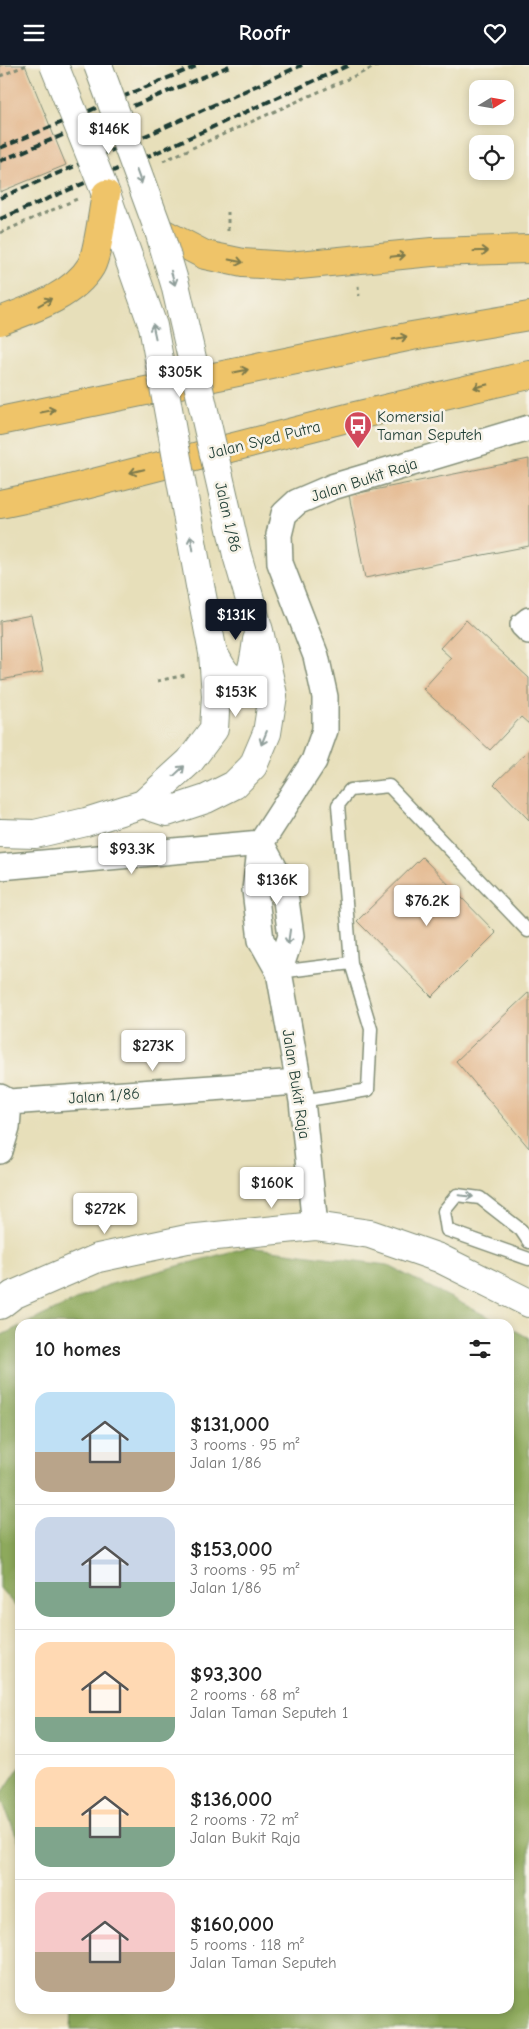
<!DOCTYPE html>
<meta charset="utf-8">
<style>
:root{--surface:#fff;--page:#f6f6f6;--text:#222;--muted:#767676;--line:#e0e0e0;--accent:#111827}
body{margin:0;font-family:"Comic Neue",sans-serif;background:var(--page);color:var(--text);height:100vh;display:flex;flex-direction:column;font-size:19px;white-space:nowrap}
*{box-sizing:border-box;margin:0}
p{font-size:16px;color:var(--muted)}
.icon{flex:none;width:28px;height:28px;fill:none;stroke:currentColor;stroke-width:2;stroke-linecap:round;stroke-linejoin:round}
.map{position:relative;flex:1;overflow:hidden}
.drawer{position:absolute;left:15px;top:1254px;width:499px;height:695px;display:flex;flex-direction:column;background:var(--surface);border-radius:15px;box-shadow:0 2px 8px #0003}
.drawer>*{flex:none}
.needle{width:32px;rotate:79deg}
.fabs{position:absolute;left:469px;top:15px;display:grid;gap:10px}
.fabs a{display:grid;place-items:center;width:45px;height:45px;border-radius:10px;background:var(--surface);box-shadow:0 2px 8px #0003;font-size:25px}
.price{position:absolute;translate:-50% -42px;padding:0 11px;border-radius:5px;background:#fff;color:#222;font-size:16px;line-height:32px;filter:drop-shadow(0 1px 2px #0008)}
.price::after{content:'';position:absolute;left:50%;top:30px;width:15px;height:11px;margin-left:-8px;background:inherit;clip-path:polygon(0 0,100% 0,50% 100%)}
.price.active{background:var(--accent);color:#fff}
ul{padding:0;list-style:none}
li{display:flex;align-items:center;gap:15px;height:125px;padding:0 20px}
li+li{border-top:1px solid var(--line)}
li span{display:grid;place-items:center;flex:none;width:140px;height:100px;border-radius:15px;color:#555}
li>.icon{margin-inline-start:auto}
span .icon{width:60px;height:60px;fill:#fffc;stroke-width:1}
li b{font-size:21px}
h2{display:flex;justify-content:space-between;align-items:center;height:60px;padding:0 20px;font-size:21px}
header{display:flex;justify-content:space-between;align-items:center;height:65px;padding:0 20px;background:var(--accent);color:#fff;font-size:22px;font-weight:800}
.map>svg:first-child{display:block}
.forest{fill:#8da95b;stroke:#567348}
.building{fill:#e3b68b}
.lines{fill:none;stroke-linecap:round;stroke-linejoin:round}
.service-casing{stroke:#838e77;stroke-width:15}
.minor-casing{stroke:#838e77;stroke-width:28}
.tertiary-casing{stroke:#838e77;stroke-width:30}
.primary-casing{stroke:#838e77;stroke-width:30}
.path{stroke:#838e77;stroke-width:3;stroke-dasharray:4 4;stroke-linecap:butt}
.service{stroke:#fff;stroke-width:12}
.minor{stroke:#fff;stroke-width:25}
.tertiary{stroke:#fff;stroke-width:28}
.primary{stroke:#efc469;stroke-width:28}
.rail{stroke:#1f3d34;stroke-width:4;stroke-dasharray:8 4;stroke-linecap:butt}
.tertiary-bridge-casing{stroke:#838e77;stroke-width:30;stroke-linecap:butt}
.primary-bridge-casing{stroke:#838e77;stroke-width:30;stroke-linecap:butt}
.tertiary-bridge{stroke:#fff;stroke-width:28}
.primary-bridge{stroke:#efc469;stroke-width:28}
.oneway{stroke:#8f9e9a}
.oneway2{stroke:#7d7a4c}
.labels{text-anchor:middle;stroke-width:5;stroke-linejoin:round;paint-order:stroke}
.poi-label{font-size:16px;fill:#1f3d34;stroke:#f7f3e8;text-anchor:start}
.street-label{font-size:16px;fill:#1f3d34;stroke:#f7f3e8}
</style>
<header><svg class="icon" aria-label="menu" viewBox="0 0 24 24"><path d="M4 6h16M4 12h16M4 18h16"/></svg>Roofr<svg class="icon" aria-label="heart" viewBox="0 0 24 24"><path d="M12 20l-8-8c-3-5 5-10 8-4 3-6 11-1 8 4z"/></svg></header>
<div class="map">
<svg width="529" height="1964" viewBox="0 0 529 1964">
<rect width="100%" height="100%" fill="#f7f3e8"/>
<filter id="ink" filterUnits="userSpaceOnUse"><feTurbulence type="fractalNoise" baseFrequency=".02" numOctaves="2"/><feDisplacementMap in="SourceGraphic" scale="10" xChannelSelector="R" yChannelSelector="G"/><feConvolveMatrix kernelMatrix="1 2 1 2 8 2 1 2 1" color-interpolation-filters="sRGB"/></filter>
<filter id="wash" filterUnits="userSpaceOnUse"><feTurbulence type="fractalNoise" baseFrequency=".0096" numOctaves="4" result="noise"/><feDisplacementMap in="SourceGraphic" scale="20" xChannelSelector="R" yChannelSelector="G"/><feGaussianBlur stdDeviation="1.12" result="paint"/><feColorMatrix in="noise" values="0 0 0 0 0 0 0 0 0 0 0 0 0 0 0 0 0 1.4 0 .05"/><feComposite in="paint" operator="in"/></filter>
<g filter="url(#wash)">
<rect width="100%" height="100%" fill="#e7dfba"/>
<!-- forest -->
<path class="forest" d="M248,1182L387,1200L502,1259H25L108,1220Z
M20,1261V1547L0,1523V1271Z
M509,1262L529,1273V1964H71L72,1944H509Z
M20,1701V1780L0,1731Z"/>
<g id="blocks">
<!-- building -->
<path class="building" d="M0,0H25L66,100L0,127Z
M529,394V481L365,513L349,430Z
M31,550L43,607L1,615L0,556Z
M466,555L529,613V659L521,652L490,685L423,624L451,593L440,583Z
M529,685V755L494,719Z
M422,792L496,868L432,932L357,856Z
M529,927V1083L456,996Z"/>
</g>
</g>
<g filter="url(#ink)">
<use href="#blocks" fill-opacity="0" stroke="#838e77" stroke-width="1"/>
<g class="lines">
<!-- service casing -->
<g class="service-casing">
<path id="service" d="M279,907L351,898
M302,1036L368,1025L371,964L351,898L338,740L350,725L389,721L528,866
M529,1177L521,1165L480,1133L457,1130L444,1146L447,1165L529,1194"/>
</g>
<!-- minor casing -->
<g class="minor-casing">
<path id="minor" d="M529,555L523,560L529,566
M261,778L284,821L291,871L279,907
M0,802L261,778
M0,1032L9,1037L298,1017
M0,1086L7,1063L9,1037
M315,1161L302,1036L279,907L261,875L255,825L261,778L314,696L325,665V632L316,591L280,498L279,470L284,449L297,437L332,422L529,363"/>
</g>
<!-- tertiary casing -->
<g class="tertiary-casing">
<path id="tertiary" d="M213,588C218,595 222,606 229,611C252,633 255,588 257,575
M143,739L167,747L206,734L234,720L253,701L267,668L273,630L259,566L237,490
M0,768L35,769L86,757L143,739L190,696L214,664L216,631L213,588L201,526
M0,1240L13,1230L98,1193L187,1174L315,1161L370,1169L439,1193L529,1238"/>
</g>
<!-- primary casing -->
<g class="primary-casing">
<path id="primary" d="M159,166L205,190L243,198L289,201L432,187L529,184
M0,356L412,271L529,251
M0,439L58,427L355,351L529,310"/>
</g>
<!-- path -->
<path class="path" d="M0,11L27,0
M163,96L379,0
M228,166V147
M0,168L77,134
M358,221L359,231
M157,616L186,610"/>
<!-- service -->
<use href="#service" class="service"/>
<!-- minor -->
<use href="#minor" class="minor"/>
<!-- tertiary -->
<use href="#tertiary" class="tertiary"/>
<!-- primary -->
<use href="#primary" class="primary"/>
<!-- rail -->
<path class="rail" d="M0,83L199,0
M0,96L232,0
M0,133L152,68L302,0
M0,154L160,86L349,0"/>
<!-- tertiary-bridge casing -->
<g class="tertiary-bridge-casing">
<path id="tertiary-bridge" d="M54,0L106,129L153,261L201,526
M98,0L159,166L175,219L237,490"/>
</g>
<!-- primary-bridge casing -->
<g class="primary-bridge-casing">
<path id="primary-bridge" d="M0,256C32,244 73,231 91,201C98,188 103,145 106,129"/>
</g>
<!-- tertiary-bridge -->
<use href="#tertiary-bridge" class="tertiary-bridge"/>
<!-- primary-bridge -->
<use href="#primary-bridge" class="primary-bridge"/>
</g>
<!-- one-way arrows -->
<defs><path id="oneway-shaft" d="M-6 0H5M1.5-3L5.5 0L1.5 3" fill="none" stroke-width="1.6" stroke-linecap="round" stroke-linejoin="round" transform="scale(1.25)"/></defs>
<g class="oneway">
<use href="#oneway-shaft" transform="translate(139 112) rotate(70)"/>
<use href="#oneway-shaft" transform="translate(173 213) rotate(74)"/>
<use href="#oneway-shaft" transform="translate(154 266) rotate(-102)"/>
<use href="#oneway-shaft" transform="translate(192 478) rotate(-100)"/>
<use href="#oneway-shaft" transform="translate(264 673) rotate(112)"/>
<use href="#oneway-shaft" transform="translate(179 706) rotate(-43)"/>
<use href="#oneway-shaft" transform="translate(289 872) rotate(98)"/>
<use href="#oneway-shaft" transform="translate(466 1131) rotate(6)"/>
</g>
<g class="oneway2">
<use href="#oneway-shaft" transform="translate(481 186) rotate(-2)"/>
<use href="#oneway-shaft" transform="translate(398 191) rotate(-6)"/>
<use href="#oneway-shaft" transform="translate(236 196) rotate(11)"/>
<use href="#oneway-shaft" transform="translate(45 237) rotate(-29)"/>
<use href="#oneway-shaft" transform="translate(400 273) rotate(-12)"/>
<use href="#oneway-shaft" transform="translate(241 306) rotate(-11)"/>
<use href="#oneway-shaft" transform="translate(481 321) rotate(166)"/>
<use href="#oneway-shaft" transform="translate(48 346) rotate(-12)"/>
<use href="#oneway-shaft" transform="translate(137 406) rotate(166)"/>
</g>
</g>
<!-- icons -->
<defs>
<g id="bus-pin" transform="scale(1.4375)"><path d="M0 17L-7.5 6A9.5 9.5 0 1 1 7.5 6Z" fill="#d1495b" stroke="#f7f3e8"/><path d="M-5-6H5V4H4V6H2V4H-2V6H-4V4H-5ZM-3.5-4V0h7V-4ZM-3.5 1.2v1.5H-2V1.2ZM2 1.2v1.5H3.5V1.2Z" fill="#fff"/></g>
</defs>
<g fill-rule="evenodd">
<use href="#bus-pin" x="358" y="360"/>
</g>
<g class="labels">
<!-- poi labels -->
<g class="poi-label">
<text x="377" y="357">Komersial<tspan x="377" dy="18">Taman Seputeh</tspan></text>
</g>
<!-- street labels -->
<g class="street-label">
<text transform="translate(264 374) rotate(-14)" y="6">Jalan Syed Putra</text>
<text transform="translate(364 414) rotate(-18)" y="6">Jalan Bukit Raja</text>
<text transform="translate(229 452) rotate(77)" y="6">Jalan 1/86</text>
<text transform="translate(297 1019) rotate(81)" y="6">Jalan Bukit Raja</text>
<text transform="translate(104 1030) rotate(-4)" y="6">Jalan 1/86</text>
</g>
</g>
</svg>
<div class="fabs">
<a><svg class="needle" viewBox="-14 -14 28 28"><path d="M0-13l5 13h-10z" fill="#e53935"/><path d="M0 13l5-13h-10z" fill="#767676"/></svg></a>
<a><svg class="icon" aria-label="locate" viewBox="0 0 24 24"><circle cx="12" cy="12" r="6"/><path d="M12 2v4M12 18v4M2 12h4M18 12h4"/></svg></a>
</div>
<b class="price" style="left:109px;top:90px">$146K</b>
<b class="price" style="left:180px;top:333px">$305K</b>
<b class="price active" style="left:236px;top:576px">$131K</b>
<b class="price" style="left:236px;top:653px">$153K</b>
<b class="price" style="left:132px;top:810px">$93.3K</b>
<b class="price" style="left:277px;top:841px">$136K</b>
<b class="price" style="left:427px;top:862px">$76.2K</b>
<b class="price" style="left:153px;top:1007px">$273K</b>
<b class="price" style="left:272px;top:1144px">$160K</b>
<b class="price" style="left:105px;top:1170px">$272K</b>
<section class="drawer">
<h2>10 homes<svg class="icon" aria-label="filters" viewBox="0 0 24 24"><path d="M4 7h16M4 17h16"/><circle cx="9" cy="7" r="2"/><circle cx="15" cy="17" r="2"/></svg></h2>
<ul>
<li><span style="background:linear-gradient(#bfe0f5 60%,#b9a48a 0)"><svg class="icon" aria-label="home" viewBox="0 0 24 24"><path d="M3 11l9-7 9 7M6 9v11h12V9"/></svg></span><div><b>$131,000</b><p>3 rooms · 95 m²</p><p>Jalan 1/86</p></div></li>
<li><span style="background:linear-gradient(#c9d6e8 65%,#7fa58c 0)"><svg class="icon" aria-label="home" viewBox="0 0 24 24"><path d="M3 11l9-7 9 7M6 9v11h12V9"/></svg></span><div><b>$153,000</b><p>3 rooms · 95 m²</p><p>Jalan 1/86</p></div></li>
<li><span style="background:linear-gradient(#ffd9b3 75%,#7fa58c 0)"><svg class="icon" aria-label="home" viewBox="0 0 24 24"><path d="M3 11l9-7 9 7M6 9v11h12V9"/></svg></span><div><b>$93,300</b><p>2 rooms · 68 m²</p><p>Jalan Taman Seputeh 1</p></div></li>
<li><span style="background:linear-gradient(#ffd9b3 60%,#7fa58c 0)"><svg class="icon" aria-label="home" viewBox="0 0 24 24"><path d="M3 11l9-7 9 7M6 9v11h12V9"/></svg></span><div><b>$136,000</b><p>2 rooms · 72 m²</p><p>Jalan Bukit Raja</p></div></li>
<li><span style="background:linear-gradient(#f6c9c9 60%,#b9a48a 0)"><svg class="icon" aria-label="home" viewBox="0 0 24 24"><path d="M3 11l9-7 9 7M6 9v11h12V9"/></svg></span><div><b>$160,000</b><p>5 rooms · 118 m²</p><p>Jalan Taman Seputeh</p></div></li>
</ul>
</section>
</div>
